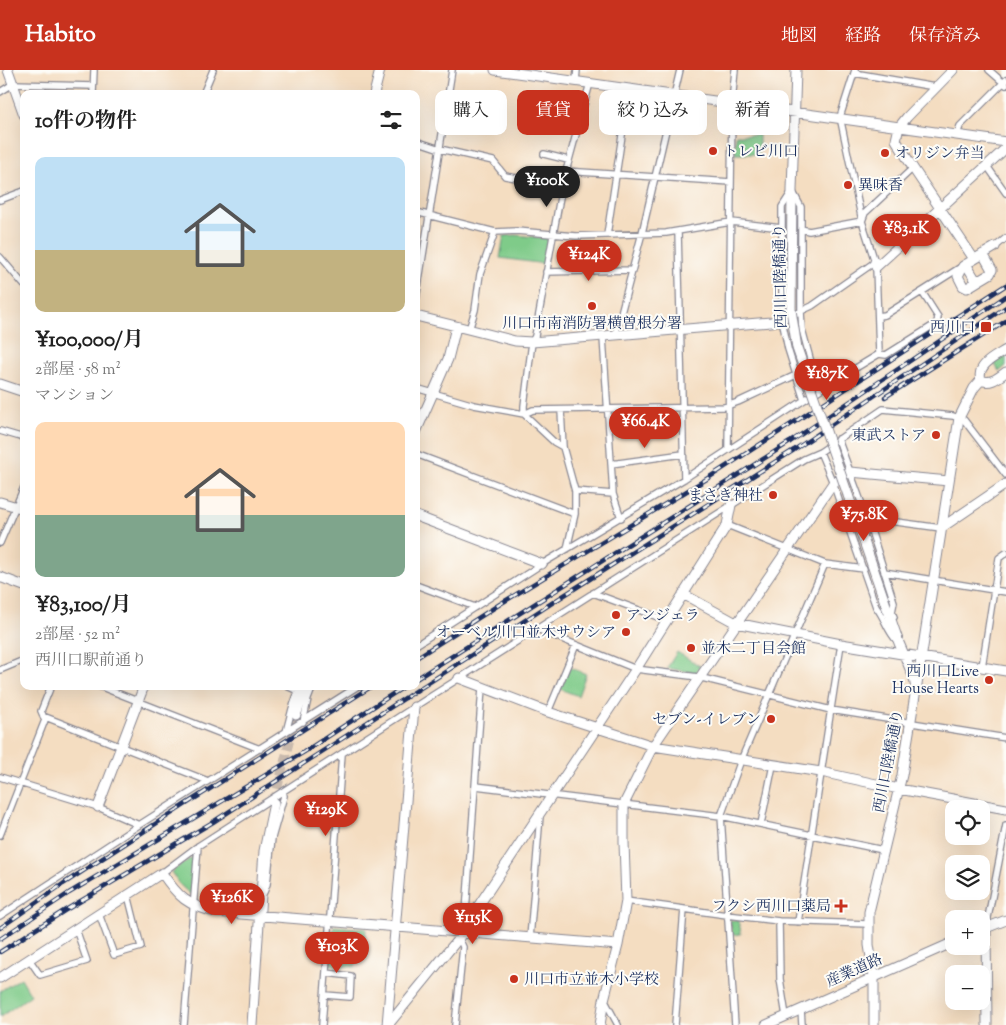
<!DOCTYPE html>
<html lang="ja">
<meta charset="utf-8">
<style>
:root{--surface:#fff;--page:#f2f2f2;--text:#222;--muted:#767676;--accent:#c8321e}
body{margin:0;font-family:"Sorts Mill Goudy","Noto Serif JP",serif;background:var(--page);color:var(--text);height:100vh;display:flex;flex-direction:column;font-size:19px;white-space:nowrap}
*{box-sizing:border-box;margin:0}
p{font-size:16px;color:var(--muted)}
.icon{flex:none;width:28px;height:28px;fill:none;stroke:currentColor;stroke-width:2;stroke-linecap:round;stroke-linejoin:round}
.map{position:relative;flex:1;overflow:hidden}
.details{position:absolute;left:20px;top:20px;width:400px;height:600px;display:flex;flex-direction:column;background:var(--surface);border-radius:10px;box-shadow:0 5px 20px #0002}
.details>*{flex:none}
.banner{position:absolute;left:435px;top:20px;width:475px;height:45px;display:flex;gap:10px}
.buttons{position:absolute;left:945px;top:730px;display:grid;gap:10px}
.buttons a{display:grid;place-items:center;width:45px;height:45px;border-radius:10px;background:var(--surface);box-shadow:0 5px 20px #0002;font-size:25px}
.price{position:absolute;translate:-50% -42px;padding:0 11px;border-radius:18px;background:var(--accent);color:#fff;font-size:16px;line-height:32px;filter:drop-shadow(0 1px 2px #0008)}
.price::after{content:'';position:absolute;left:50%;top:30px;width:15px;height:11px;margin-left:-8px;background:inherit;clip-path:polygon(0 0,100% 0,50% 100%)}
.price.active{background:#222;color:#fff}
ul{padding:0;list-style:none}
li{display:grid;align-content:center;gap:10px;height:265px;padding:0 15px}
li span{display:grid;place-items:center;height:155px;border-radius:10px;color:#555}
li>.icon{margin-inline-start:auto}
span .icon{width:90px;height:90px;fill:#fffc;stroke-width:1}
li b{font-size:21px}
h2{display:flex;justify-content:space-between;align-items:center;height:60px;padding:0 15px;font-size:21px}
.chip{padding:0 18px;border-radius:10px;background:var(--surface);box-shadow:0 5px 20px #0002;font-size:18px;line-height:45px}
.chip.active{background:var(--accent);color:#fff}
header{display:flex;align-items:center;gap:30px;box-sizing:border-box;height:70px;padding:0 25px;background:var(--accent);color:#fff}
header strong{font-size:24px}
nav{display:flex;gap:28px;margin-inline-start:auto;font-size:18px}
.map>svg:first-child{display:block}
.green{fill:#7fcb89;stroke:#4d7d74}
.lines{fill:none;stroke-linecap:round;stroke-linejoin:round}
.secondary-tunnel{stroke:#c9baad;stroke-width:9;stroke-dasharray:9 4.5;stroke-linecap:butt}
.street-casing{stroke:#888690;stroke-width:8}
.secondary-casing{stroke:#888690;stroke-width:11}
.primary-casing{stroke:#888690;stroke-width:11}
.street{stroke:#fff;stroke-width:5.5}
.secondary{stroke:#fff;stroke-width:9}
.primary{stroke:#fff;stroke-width:9}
.rail-casing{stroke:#1b2f5e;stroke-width:4.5}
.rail{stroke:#fdfcf7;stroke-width:2.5;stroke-dasharray:8;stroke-linecap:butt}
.secondary-bridge-casing{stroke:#888690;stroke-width:11;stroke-linecap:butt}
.secondary-bridge{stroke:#fff;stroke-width:9}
.poi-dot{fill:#c8321e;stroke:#fdfcf7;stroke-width:2}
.labels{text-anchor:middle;stroke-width:4;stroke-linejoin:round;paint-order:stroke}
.poi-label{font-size:15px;fill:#1b2f5e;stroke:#fdfcf7;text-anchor:end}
.street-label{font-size:15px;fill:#1b2f5e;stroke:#fdfcf7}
</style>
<header>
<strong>Habito</strong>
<nav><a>地図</a><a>経路</a><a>保存済み</a></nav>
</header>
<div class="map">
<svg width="1006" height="955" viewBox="0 0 1006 955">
<rect width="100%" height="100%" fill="#fdfcf7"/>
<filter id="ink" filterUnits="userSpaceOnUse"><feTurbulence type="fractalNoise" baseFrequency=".02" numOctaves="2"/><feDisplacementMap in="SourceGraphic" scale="10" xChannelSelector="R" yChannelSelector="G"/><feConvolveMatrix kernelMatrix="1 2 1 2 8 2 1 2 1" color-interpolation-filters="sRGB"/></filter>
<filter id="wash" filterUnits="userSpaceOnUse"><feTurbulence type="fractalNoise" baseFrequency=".0096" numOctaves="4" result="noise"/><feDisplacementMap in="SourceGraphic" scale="20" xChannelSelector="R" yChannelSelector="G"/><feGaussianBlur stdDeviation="1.12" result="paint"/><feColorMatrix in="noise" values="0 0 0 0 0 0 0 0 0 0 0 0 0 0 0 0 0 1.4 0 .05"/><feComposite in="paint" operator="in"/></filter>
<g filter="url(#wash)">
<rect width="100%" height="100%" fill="#f4ddc1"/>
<!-- green -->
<path class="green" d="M736,65H759V84H735Z
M515,165L547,168L549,173L545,194L500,188L504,166Z
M1003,286L1006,288V296L1000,301L998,300L994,292Z
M677,582L700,596L696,603L667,598Z
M569,597L586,604L578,626L560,619Z
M194,786L191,825L179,814L171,802Z
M730,850L739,851L741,864L732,865Z
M334,856L366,859L363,891H356L355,897L330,895Z
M21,908L31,925L0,947V921Z"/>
</g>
<g filter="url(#ink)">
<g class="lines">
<!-- secondary-tunnel -->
<path class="secondary-tunnel" d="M274,732L296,645"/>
<!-- street casing -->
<g class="street-casing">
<path id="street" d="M989,0L1006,15
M854,3L935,17
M576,11L577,0
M0,22L13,14L93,16
M93,24L94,0
M203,24L213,0
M957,65L960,56L1006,10
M416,71L440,79L493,91L505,106L562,116
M544,84L568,90
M987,96L1006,123
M565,101L731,112
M793,122L801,137V241L802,259L812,296L821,319
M791,123L782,137V250L788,279L804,330
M0,130L24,121
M416,142L495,162L516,161L576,166L666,163L731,152L782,158
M801,159L809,161L862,151L865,143L913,98
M678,161L684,409
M607,165L629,19
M995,177L1006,168
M0,187L24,215
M546,202L632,200
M416,230L452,0
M878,246L885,245L961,197
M782,250L812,236L875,192L862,151L840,47L855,0
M469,260L475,240L480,204L495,162
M615,266L642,163L680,0
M603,267L613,424L621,448
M879,284L886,285L937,253L938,247L922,222
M416,318L474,335L524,344L533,340L724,337L738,332L796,305
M561,340L563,377L575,421V444L567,479
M0,361L24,368
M838,369L867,448L894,532L892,542L894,547
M563,377L554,372L524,344V336L532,272L535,266L562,116L590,13
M728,380L732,33L735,0
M820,382L833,413L876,537C885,548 887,561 897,571
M416,384L575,444
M611,394L683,384
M575,421L613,424
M867,448L941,458
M727,455L825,494L864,499
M0,473L24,417
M884,502L1006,522
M416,515L475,537
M593,523L666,550
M537,559L636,599L698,607L831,640L1006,668
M416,575L542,494L684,409L821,319L879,284L876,197
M982,597L999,488L1006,483
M0,600L24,590
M99,616L260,679
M287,616L298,621
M548,642L576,575
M43,646L208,711
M303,652L308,629L313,616
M286,662L292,639L300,616
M0,707L98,737L139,755
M476,716L721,746L883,780
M761,754L773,695
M0,765L45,650L41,641L51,616
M162,803L198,776L414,637L804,389L820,382L883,339L953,346L964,350L1006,405
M264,822L267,814L272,768L284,726L283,722
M626,831L727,845L779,851L868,854
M99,844L114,885L141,877L128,825
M0,846L139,755L358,616
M779,851L780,909L786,946
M798,852L841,574
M465,856L482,618
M986,858L1006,755
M530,868L540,746
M29,889L40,905L87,891L78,865L75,859
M325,925L350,927L351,906L326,903
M605,931L618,955
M801,939L802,955
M184,955L198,776
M322,955L342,684
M455,955L463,877L459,868
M675,955L684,839
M735,955L721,746L741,690L825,494"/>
</g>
<!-- secondary casing -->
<g class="secondary-casing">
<path id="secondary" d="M8,0L24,45
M495,0L1006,72
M953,0L907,47L899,57L896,70L913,98L974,189
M374,24L380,0
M875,192L876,197L1006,78
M966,194L975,209L980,210L990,204L992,200L983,184
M980,210L967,218L963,216L958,206L963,196L995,177
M791,240L792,120L796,0
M416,246L515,271L532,272L771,252L782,250
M981,310C976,295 995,287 1006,280
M981,310C990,315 999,307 1006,302
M0,314L24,322
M416,362L448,289L456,257
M848,425L899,573L914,608L916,619L902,705L869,842V875L874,906V955
M0,432L24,439
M416,446L542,494
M941,458L1006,414
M0,507L24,516
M683,524L736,553L841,574L1006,601
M459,608L548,642L653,676L821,702L899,719L1006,739
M917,615L959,348L974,318L981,310
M296,645L307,616
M98,737L144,616
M986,858L987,955
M0,908L162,803C178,827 188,836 216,842L618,875
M252,955L264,781L274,733
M387,955L414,637
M388,955L459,868L465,856L636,599L727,455L731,435
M600,955L604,930L618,875L626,831L624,772V734L653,676L833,413L850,402L949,411"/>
</g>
<!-- primary casing -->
<g class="primary-casing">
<path id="primary" d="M981,860L1006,850
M766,955L954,872"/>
</g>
<!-- street -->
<use href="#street" class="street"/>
<!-- secondary -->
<use href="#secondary" class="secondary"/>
<!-- primary -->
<use href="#primary" class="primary"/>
<!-- rail casing -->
<g class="rail-casing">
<path id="rail" d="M885,327L1006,251
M416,588L500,534L705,410L1006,215
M416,609L790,372L1006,226
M0,858L63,814L186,734L372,616
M0,869L69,823L304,682L405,616
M0,882L64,841L213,752L555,531L794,380L1006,237"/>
</g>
<!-- rail -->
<use href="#rail" class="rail"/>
<!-- secondary-bridge casing -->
<g class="secondary-bridge-casing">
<path id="secondary-bridge" d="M791,240L797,278L848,425"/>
</g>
<!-- secondary-bridge -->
<use href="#secondary-bridge" class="secondary-bridge"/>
</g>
</g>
<!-- markers -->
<g class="poi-dot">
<circle cx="713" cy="81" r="5"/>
<circle cx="885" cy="83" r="5"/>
<circle cx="848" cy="115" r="5"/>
<circle cx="592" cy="236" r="5"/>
<rect x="980" y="251" width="12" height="12" rx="2.5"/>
<circle cx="936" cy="365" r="5"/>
<circle cx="773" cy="425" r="5"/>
<circle cx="616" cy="545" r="5"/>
<circle cx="626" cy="562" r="5"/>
<circle cx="691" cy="578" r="5"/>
<circle cx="989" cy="610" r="5"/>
<circle cx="771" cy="649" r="5"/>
<path d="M838.5 828.5h5v5h5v5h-5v5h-5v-5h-5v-5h5z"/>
<circle cx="514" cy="909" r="5"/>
</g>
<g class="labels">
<!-- poi labels -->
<g class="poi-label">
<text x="723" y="86" text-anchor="start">トレビ川口</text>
<text x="895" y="88" text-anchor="start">オリジン弁当</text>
<text x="858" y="120" text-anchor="start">異味香</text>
<text x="592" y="258" text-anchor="middle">川口市南消防署横曽根分署</text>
<text x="975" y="262">西川口</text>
<text x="926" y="370">東武ストア</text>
<text x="763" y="430">まさき神社</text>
<text x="626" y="550" text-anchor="start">アンジェラ</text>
<text x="616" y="567">オーベル川口並木サウシア</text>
<text x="701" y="583" text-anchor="start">並木二丁目会館</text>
<text x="979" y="606">西川口Live<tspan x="979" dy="17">House Hearts</tspan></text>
<text x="761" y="654">セブン-イレブン</text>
<text x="831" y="841">フクシ西川口薬局</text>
<text x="524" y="914" text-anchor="start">川口市立並木小学校</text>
</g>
<!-- street labels -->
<g class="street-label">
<text transform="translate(780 206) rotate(-91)" y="5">西川口陸橋通り</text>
<text transform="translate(888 691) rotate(-79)" y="5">西川口陸橋通り</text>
<text transform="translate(854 900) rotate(-24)" y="5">産業道路</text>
</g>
</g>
</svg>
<div class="buttons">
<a><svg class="icon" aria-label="locate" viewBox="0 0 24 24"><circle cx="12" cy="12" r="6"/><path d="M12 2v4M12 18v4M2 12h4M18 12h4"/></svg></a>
<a><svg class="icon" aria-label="layers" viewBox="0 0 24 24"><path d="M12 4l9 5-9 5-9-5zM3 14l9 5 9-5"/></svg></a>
<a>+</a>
<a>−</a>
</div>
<b class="price active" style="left:547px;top:138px">¥100K</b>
<b class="price" style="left:906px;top:186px">¥83.1K</b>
<b class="price" style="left:589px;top:212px">¥124K</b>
<b class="price" style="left:827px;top:331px">¥187K</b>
<b class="price" style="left:645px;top:379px">¥66.4K</b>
<b class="price" style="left:864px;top:472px">¥75.8K</b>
<b class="price" style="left:326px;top:767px">¥129K</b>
<b class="price" style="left:232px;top:855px">¥126K</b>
<b class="price" style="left:473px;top:875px">¥115K</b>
<b class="price" style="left:337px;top:904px">¥103K</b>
<div class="banner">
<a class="chip">購入</a>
<a class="chip active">賃貸</a>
<a class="chip">絞り込み</a>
<a class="chip">新着</a>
</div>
<section class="details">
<h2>10件の物件<svg class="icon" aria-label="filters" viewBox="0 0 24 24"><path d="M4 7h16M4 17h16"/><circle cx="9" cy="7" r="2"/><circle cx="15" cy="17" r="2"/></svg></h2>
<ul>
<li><span style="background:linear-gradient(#bfe0f5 60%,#c2b280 0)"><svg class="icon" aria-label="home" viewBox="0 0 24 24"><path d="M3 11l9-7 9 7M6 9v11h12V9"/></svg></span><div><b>¥100,000/月</b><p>2部屋 · 58 m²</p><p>マンション</p></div></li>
<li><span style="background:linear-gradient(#ffd9b3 60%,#7fa58c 0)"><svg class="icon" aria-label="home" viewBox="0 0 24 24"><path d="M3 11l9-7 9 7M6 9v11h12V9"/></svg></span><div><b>¥83,100/月</b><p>2部屋 · 52 m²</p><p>西川口駅前通り</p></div></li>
</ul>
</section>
</div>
